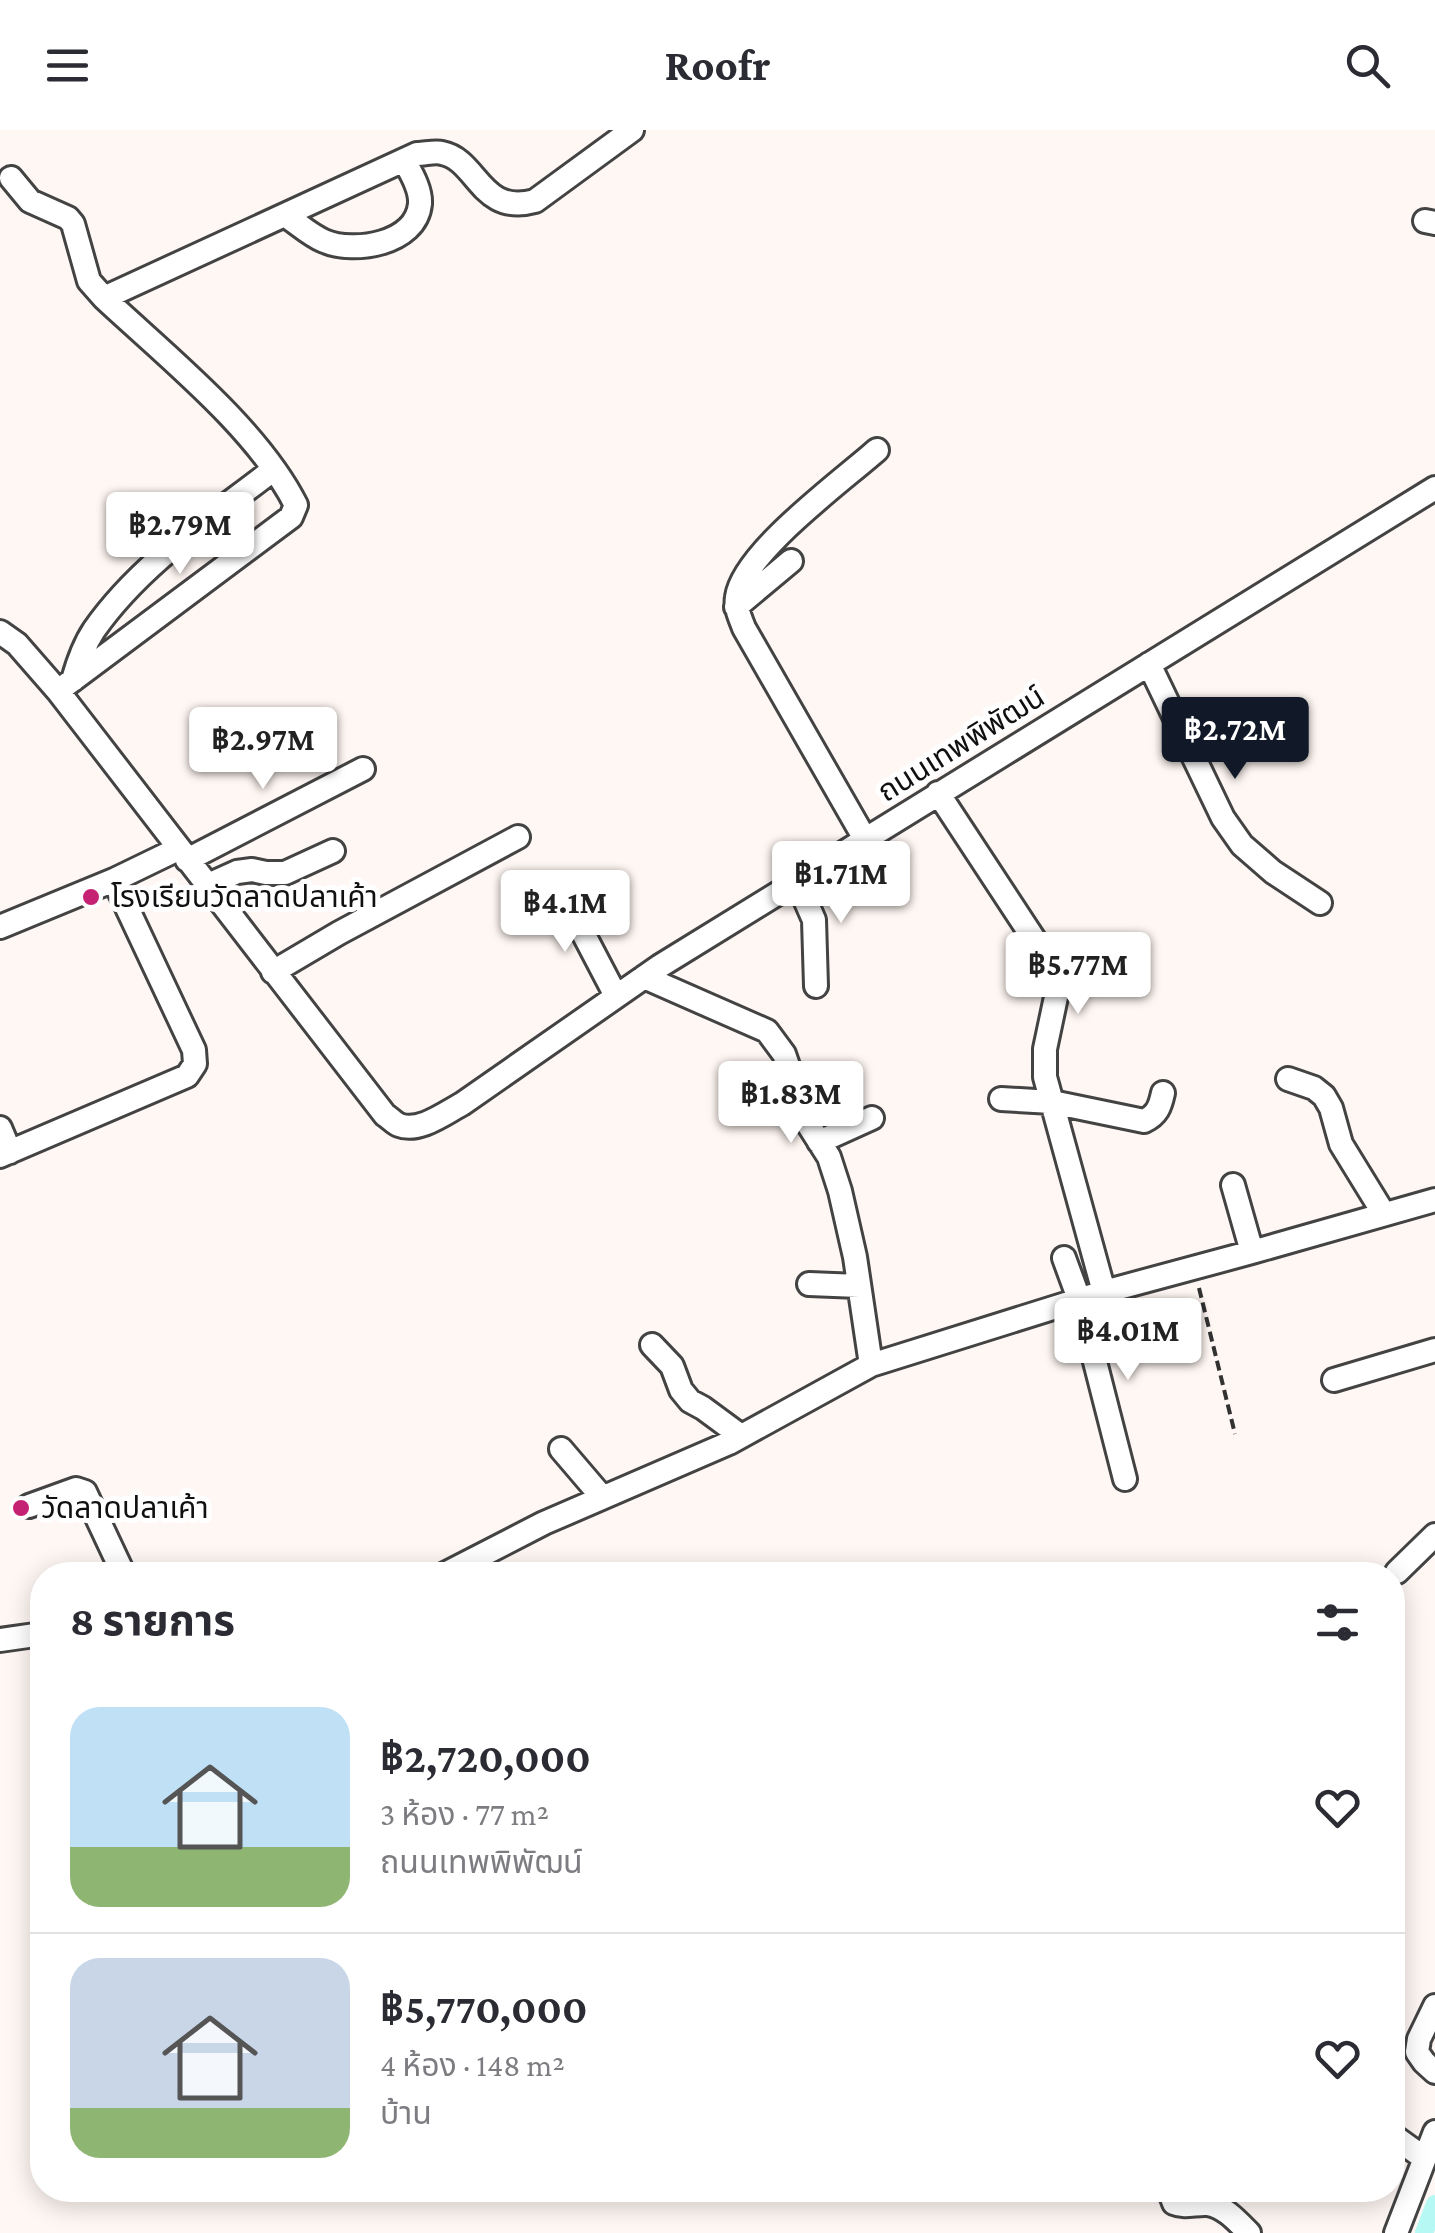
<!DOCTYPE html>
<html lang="th">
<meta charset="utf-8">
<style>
:root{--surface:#fff;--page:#f7f7f7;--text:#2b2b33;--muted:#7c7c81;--line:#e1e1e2;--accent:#111827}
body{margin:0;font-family:"Crimson Pro","Noto Sans Thai",serif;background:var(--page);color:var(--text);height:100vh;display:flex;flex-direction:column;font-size:38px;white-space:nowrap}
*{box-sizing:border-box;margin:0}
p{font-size:32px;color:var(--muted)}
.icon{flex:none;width:55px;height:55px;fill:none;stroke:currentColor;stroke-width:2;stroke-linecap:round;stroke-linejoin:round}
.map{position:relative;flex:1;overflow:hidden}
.drawer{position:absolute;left:30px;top:1432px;width:1375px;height:640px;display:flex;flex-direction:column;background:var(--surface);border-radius:40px;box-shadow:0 5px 25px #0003}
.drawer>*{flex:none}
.price{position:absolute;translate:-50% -85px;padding:0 22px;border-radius:10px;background:#fff;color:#222;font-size:32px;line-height:65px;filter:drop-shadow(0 2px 5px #0008)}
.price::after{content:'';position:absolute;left:50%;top:60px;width:30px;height:22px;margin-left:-15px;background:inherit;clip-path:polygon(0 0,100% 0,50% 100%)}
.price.on{background:var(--accent);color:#fff}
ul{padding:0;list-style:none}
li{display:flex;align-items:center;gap:30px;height:250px;padding:0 40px}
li+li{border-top:2px solid var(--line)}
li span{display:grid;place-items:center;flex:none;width:280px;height:200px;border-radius:30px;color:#555}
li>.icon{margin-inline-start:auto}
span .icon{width:120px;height:120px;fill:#fffc;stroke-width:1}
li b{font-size:42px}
h2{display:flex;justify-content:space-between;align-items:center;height:120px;padding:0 40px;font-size:42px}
header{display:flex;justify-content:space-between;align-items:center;height:130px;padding:0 40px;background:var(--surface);font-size:45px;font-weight:700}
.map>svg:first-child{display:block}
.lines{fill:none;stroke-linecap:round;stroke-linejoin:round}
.canal{stroke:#b5f8f4;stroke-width:18}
.minor-casing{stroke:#434343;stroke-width:28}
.path{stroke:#323232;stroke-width:4;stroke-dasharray:10 5;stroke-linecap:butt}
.minor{stroke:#fff;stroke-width:22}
.poi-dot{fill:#c62273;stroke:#fff;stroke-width:4}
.labels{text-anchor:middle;stroke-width:10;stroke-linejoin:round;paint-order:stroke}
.street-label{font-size:30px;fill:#101010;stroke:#fff}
.poi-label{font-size:30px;fill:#101010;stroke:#fff;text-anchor:start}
</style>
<header><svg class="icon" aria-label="menu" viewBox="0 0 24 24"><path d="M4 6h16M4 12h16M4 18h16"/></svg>Roofr<svg class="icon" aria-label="search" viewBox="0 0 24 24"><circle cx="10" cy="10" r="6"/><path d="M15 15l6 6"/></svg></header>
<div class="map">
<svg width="1435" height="2103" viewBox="0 0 1435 2103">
<rect width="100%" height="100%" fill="#fff7f3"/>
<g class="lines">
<!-- canal -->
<path class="canal" d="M1424,2103L1435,2074"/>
<!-- minor casing -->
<g class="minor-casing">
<path id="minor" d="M11,48L30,71L68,88L73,94L89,151L104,168
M285,85C297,93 310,105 324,111C354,124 416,114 420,74C421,59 411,43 404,30
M1425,91L1435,93
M736,477L791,431
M0,502L17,514L58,561L385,985C390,988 394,993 399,995C419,1003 445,983 462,974L660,836L1435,358
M1149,534L1223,688L1242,715L1273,742L1320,773
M73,550C78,532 84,515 94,500C140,434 211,388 274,339
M58,561L291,387L296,375C258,299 166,226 104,168L417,24C425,24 435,21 442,23C478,30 480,86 535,71L632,0
M938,663L1049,832L1055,852L1056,867L1045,919V947L1104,1162
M865,709L744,498C740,487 735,478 737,467C743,423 842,351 877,320
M187,730L363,639
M797,751L814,790L816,856
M206,756L237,742L252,740L266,743H285L333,721
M560,759L616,866
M0,797L114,750L178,719
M273,842L339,803L518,707
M644,847L767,901L784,924L808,994L829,1027L840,1061L855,1127L871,1235
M1288,949L1314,958L1324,966L1331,978L1341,1014L1384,1084
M1001,969L1052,972L1144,991C1157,985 1160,977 1163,963
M0,998L10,1022
M819,1012L872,988
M0,1026L187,946L195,934L194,920L114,750
M1233,1055L1252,1122
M1064,1128L1079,1169L1125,1349
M809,1154L859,1156
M652,1215L672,1236L681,1260L690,1271L703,1278L741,1306
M1334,1250L1435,1220
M561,1319L602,1367
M29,1376L76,1359L85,1362L124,1445
M1397,1442L1435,1405
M443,1445L544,1393L729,1313L871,1235L1104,1162L1252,1122L1435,1070
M0,1510L42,1504
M1435,1876L1419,1909L1417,1922L1424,1932L1435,1942
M1392,2005L1424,2028
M1169,2060L1174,2073C1186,2078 1195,2073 1208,2074C1224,2076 1238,2092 1249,2103
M1396,2103L1435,2002"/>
</g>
<!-- path -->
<path class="path" d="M1199,1158L1235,1304"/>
<!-- minor -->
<use href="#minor" class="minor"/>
</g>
<!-- markers -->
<g class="poi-dot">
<circle cx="91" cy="767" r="10"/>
<circle cx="21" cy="1378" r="10"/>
</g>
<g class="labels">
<!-- street labels -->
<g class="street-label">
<text transform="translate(961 614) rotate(-32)" y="10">ถนนเทพพิพัฒน์</text>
</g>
<!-- poi labels -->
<g class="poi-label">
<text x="111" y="777">โรงเรียนวัดลาดปลาเค้า</text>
<text x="41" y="1388">วัดลาดปลาเค้า</text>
</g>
</g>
</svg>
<b class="price" style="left:180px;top:447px">฿2.79M</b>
<b class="price on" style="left:1235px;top:652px">฿2.72M</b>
<b class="price" style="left:263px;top:662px">฿2.97M</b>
<b class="price" style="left:841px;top:796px">฿1.71M</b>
<b class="price" style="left:565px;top:825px">฿4.1M</b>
<b class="price" style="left:1078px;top:887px">฿5.77M</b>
<b class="price" style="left:791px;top:1016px">฿1.83M</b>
<b class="price" style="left:1128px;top:1253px">฿4.01M</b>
<section class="drawer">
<h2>8 รายการ<svg class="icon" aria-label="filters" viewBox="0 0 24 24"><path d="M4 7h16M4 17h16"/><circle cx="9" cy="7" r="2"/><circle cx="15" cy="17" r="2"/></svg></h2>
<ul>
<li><span style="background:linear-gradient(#bfe0f5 70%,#8fb573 0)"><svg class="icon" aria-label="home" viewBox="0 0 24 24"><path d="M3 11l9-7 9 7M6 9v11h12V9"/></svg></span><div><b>฿2,720,000</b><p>3 ห้อง · 77 m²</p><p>ถนนเทพพิพัฒน์</p></div><svg class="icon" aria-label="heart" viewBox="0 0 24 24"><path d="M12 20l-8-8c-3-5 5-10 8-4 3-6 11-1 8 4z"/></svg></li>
<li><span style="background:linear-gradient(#c9d6e8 75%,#8fb573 0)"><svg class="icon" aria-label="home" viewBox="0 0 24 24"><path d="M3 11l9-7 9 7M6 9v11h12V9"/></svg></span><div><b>฿5,770,000</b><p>4 ห้อง · 148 m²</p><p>บ้าน</p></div><svg class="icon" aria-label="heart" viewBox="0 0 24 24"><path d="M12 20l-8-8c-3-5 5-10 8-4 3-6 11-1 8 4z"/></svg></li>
</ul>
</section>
</div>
